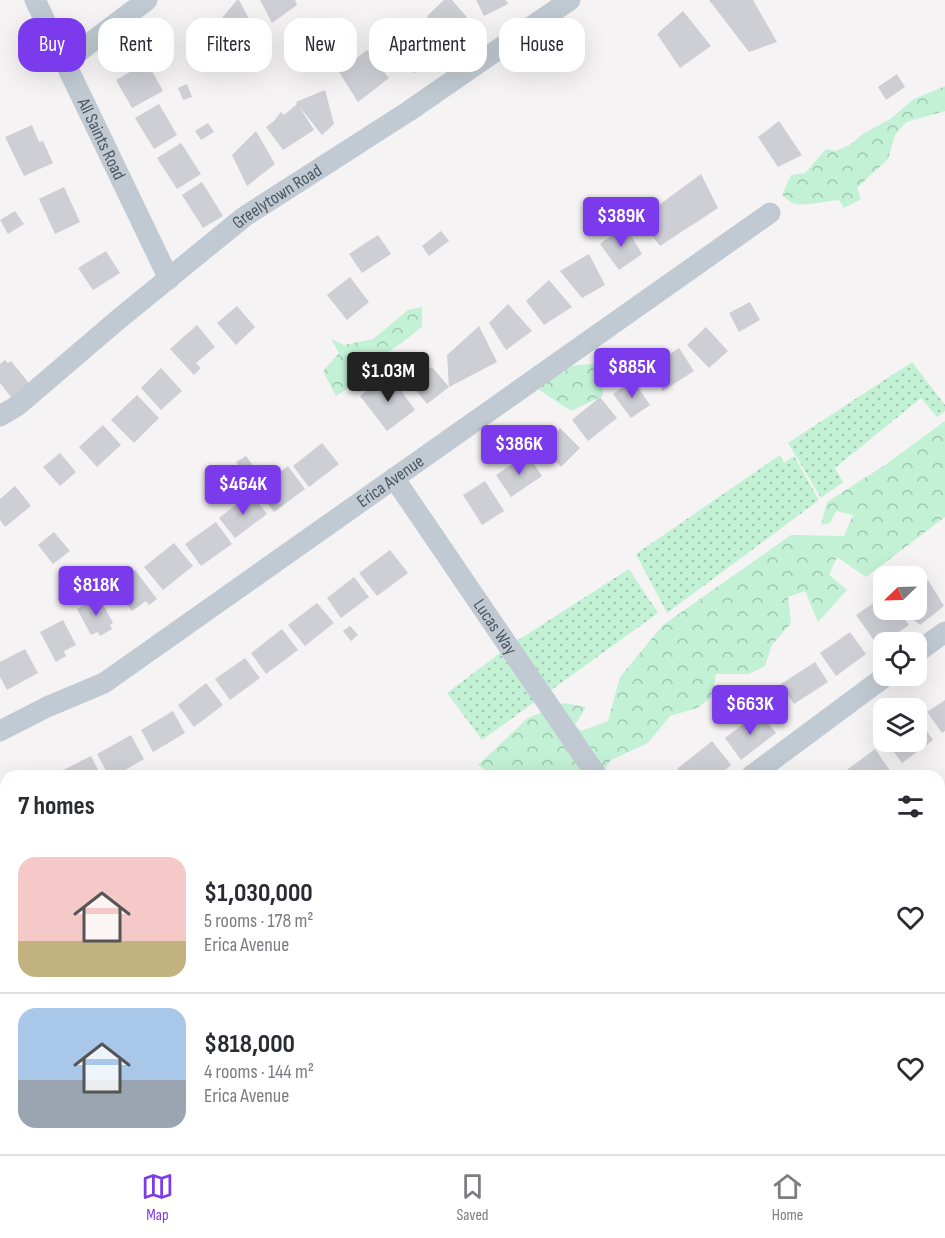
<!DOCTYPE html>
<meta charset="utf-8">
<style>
:root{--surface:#fff;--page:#f2f2f3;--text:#2b2b33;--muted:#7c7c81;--line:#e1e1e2;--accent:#7c3aed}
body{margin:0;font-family:"Sofia Sans Condensed",sans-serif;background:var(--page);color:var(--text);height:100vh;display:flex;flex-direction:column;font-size:22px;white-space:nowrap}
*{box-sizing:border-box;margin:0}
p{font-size:20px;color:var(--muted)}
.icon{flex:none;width:33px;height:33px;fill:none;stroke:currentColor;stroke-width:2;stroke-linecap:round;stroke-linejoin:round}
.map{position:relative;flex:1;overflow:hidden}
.drawer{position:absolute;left:0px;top:770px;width:945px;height:386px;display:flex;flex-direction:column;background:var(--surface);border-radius:18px 18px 0 0;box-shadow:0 6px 24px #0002}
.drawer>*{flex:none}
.banner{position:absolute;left:18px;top:18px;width:600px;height:54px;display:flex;gap:12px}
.needle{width:39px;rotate:247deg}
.fabs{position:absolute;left:873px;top:566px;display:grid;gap:12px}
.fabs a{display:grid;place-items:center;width:54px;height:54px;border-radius:12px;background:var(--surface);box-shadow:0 6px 24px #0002;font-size:30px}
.price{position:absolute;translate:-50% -51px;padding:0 14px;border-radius:6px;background:var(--accent);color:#fff;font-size:20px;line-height:39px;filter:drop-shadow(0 2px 3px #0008)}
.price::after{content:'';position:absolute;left:50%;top:36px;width:18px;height:14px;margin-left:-9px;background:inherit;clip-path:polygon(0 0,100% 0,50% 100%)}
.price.on{background:#222;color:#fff}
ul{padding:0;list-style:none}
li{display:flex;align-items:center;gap:18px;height:150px;padding:0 18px}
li+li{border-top:2px solid var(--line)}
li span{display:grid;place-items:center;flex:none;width:168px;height:120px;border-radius:18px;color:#555}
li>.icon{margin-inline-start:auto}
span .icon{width:72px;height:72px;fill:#fffc;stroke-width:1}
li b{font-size:26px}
h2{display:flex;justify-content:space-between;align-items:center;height:72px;padding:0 18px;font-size:26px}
.chip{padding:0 21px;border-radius:18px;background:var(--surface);box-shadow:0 6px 24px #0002;font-size:21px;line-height:54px}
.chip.on{background:var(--accent);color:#fff}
.menu{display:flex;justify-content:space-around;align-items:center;height:84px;border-top:2px solid var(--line);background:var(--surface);font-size:16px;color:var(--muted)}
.menu a{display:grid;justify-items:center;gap:3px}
.menu .on{color:var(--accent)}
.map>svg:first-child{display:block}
.grass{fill:url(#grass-dots)}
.forest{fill:url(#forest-crowns)}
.building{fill:#cdcfd5}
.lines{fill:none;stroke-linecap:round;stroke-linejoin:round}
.street{stroke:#c1cad2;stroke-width:21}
.labels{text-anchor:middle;stroke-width:6;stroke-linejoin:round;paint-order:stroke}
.street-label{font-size:18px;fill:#4a5661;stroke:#fff}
</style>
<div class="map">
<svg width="945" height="1154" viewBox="0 0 945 1154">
<defs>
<pattern id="grass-dots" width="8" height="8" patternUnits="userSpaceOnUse" patternTransform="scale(1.5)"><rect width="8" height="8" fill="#c3f1d5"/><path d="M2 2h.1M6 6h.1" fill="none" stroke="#a0c6b0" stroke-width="1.8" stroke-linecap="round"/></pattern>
<pattern id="forest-crowns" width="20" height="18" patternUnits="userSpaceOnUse" patternTransform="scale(1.5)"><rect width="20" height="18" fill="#c3f1d5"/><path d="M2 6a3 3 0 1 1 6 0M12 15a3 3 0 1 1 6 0" fill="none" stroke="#a0c6b0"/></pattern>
</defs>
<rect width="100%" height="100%" fill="#f5f3f3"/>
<!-- grass -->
<path class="grass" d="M912,362L945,405V411L937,417L921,398L835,468L843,482L821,498L788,443Z
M780,455L784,463L794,456L819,500L667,613L636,554Z
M629,569L658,613L482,740L447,693L512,644Z"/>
<!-- forest -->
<path class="forest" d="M945,86V111L906,122L895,135L888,159L857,188L861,199L844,208L839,200C829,201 802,206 795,204C790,202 786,198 782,195L791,175L805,173L826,149L836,151L851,144L863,134L890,119L914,99Z
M422,307V327L396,347L357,371L350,387L336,396L323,371L339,353L331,339L344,345L373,339L408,310Z
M603,363V396L571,411L538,389L554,371L562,373L569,366Z
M945,421V517L866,577L837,557L829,575L847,590L818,622L805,591L788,597L791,623L772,645L765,666L749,674H716L713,696L697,708L670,716L648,743L611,760L600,775H492L478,765L528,718L564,703L586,707L575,725L581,731L608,721L620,677L663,625L791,535L844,536L853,515L836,511L830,523L821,525L827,502L885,465Z"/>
<!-- building -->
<path class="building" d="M237,0H239L258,36L236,52L231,45L217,54L221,59L210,66L191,37L214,19L217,24Z
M260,0H295L297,5L272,23Z
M444,0H452L476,28L442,52L427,16Z
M476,0H506L508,4L484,16Z
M709,0H753L777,42L749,52Z
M683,11L711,46L680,68L657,34Z
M415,32L435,64L414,73L401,39Z
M367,50L389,78L358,102L339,72Z
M147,62L163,91L132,108L116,80Z
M897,74L905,87L886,100L878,87Z
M187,84L192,97L183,100L178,88Z
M325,90L334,124L322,135L299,106L314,130L283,150L266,127L274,121L281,112L284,115L297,104L296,102Z
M159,104L177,135L154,149L135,118Z
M779,121L802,155L778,167L758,137Z
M208,123L214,132L201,140L195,131Z
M32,125L39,142L43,141L53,163L24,176L5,137Z
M256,131L275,164L247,186L232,155Z
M181,143L201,174L177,189L157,158Z
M701,174L718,208L660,246L640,219Z
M202,182L223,216L203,228L182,195Z
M64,187L80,222L55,234L39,199Z
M15,211L24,224L8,234L0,220Z
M625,225L642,254L619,270L600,244Z
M441,231L449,241L429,256L422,246Z
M378,235L391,254L362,273L349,254Z
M106,251L120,273L93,290L78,268Z
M589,254L605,285L582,298L560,271Z
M350,277L369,302L347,320L327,295Z
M549,280L572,307L544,325L526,301Z
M750,302L760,320L739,332L729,313Z
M508,304L532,331L506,350L489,323Z
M237,306L255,327L236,345L217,323Z
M197,325L215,347L196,363L201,368L194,375L170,349Z
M479,326L497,362L449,387L447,355Z
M706,327L728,351L709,368L687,345Z
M679,348L694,371L663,391L648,368Z
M5,360L8,363L11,361L32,387L14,401L0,383V364Z
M432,367L449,387L427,404L411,384Z
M161,368L182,391L161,410L141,388Z
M389,374L415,410L387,431L360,396Z
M633,380L650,405L631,418L613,394Z
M137,395L159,418L134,443L111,420Z
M600,397L617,418L588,441L572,420Z
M103,425L121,445L97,467L79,447Z
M560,428L580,448L561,467L541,446Z
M322,443L339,464L309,487L293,466Z
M60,453L76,472L60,486L43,467Z
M527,454L542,476L511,497L496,475Z
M246,456L254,467L244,474L236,462Z
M288,466L305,489L274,512L257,489Z
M485,481L504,511L482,525L463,495Z
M15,486L31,506L5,527L0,520V499Z
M251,493L267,514L235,538L219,518Z
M216,522L232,544L201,566L185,544Z
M54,532L70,551L53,564L38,545Z
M174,543L193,566L163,590L144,567Z
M390,550L408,573L377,596L359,573Z
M135,570L157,599L149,605L146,601L132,611L113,587Z
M354,577L369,597L341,618L327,598Z
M928,580L944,606L920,625L899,609H916V588Z
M884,596V609H897L909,625L878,646L856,615Z
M99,597L113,623L110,625L112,629L100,636L98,632L91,635L77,609Z
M317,603L334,623L305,646L288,625Z
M63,620L76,645L64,651L66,656L56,662L40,632Z
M350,626L358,635L351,641L343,631Z
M282,629L298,650L266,674L251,653Z
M850,632L866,654L836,676L820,653Z
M25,649L38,673L7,690L0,677V662Z
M245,658L260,678L230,700L215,679Z
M815,662L828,682L794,704L781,684Z
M206,683L223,705L194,727L178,705Z
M945,700V731L942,733L927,712Z
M173,711L185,733L153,752L141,730Z
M759,712L776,733L741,760L725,738Z
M918,719L933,740L902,763L886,741H916Z
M131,735L144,759L115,776H109L97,754Z
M712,741L731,765L718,776H688L677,769Z
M875,749L891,772L887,776H846L844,772Z
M91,756L101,776H58L57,773Z
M5,804L6,834L0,837V807Z
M939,826L945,834V857L939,862Z
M307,1149H332L335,1154H300Z
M342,1149H374L367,1154H345Z
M495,1149H526L529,1154H498Z
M689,1149H729L722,1154H692Z"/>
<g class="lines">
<!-- street -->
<g class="street">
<path id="s1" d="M35,0L169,279"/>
<path d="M65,62L147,0"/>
<path id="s2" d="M0,416L17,406L120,318L244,217L409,111L570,0"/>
<path id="s3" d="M394,478L597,776"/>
<path d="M916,653L945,632"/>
<path id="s4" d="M0,731L47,707L104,683L770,213"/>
<path d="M751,776L887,675"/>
<path d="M939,898L945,893"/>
<path d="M0,1070L6,1066"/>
<path d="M244,1149L248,1154"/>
<path d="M211,1154L218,1149"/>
<path d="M580,1154L587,1149"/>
</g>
</g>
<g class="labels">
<!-- street labels -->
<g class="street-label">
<text dy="6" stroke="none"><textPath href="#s1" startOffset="154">All Saints Road</textPath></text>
<text dy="6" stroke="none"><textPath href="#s2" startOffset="354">Greelytown Road</textPath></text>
<text dy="6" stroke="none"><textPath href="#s4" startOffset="465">Erica Avenue</textPath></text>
<text dy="6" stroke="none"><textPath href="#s3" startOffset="180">Lucas Way</textPath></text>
</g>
</g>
</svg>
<div class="fabs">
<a><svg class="needle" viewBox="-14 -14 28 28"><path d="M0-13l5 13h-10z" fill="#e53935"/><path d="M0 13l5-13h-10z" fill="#7c7c81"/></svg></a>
<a><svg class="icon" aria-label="locate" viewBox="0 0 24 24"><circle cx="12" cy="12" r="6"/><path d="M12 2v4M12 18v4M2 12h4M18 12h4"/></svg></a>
<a><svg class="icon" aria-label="layers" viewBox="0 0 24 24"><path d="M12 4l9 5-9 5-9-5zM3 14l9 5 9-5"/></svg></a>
</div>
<b class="price" style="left:621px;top:248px">$389K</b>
<b class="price" style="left:632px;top:399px">$885K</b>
<b class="price on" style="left:388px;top:403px">$1.03M</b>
<b class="price" style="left:519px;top:476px">$386K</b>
<b class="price" style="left:243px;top:516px">$464K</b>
<b class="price" style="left:96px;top:617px">$818K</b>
<b class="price" style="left:750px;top:736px">$663K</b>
<div class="banner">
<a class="chip on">Buy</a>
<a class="chip">Rent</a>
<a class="chip">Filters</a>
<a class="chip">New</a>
<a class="chip">Apartment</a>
<a class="chip">House</a>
</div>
<section class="drawer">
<h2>7 homes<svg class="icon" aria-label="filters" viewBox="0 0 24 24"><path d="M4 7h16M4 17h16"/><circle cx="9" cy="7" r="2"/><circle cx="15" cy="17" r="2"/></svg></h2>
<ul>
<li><span style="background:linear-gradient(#f6c9c9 70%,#c2b280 0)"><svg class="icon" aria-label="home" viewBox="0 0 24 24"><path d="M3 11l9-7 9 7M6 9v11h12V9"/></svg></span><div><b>$1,030,000</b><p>5 rooms · 178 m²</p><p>Erica Avenue</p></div><svg class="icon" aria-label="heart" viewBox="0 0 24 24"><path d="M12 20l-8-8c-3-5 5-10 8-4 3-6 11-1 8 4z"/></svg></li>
<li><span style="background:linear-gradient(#a9c7e8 60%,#9aa5b1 0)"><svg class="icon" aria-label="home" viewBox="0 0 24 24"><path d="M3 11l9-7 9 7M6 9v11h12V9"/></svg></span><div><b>$818,000</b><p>4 rooms · 144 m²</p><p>Erica Avenue</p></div><svg class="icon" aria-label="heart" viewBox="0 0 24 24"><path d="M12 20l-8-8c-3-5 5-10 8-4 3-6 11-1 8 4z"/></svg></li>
</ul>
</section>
</div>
<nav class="menu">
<a class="on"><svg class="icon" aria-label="map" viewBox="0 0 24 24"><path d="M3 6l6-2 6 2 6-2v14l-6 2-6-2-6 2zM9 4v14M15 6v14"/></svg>Map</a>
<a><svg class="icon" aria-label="saved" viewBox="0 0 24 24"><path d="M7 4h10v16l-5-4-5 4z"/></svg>Saved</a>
<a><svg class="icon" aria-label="home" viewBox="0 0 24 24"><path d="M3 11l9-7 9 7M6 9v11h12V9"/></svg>Home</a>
</nav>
